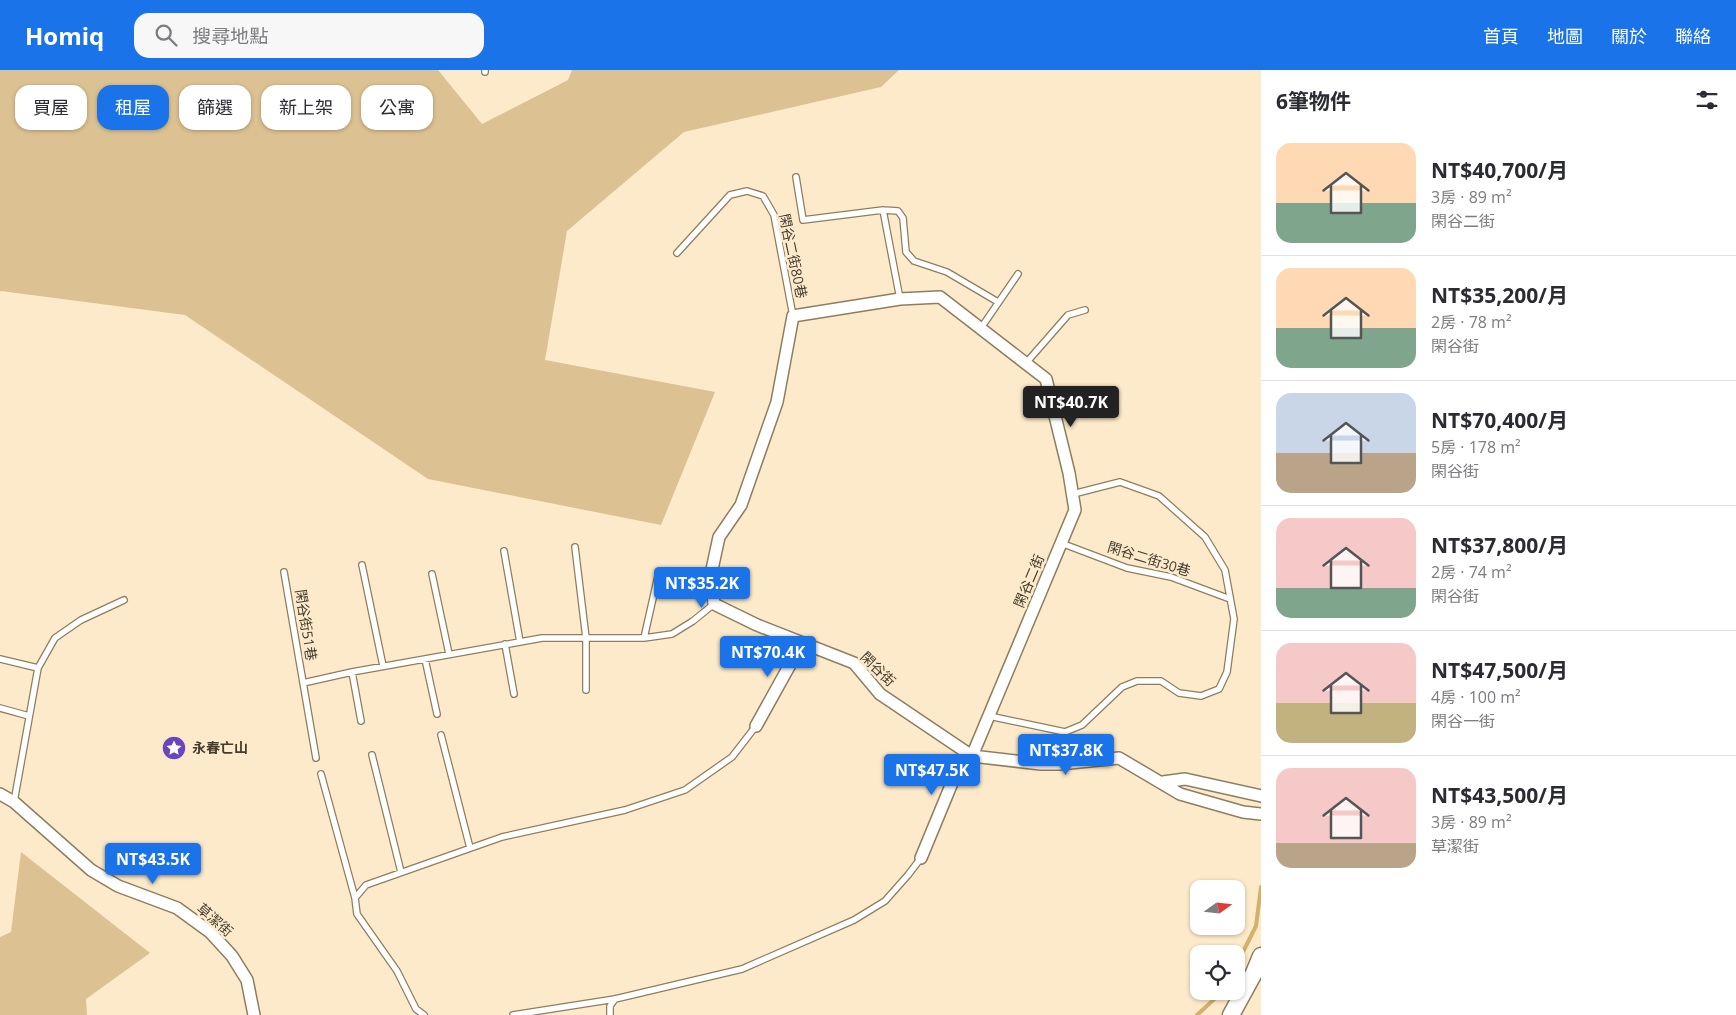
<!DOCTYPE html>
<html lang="zh-TW">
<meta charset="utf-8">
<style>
:root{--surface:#fff;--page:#f7f7f7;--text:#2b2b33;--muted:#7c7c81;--line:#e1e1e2;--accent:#1a73e8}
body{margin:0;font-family:"Open Sans","Noto Sans TC",sans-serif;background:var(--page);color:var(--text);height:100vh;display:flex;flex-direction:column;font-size:19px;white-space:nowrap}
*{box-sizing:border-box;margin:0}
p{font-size:16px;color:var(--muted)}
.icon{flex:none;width:28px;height:28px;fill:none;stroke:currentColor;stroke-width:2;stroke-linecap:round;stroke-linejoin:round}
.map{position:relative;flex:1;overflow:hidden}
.panel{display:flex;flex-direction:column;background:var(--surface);width:475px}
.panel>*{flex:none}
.top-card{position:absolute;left:15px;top:15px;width:475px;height:45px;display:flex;gap:10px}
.needle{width:32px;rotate:75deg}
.controls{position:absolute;left:1190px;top:810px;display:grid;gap:10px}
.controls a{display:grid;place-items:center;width:55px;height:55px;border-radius:10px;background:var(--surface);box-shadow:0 1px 4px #0004;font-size:25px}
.price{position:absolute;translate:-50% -42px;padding:0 11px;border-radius:5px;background:var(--accent);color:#fff;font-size:16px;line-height:32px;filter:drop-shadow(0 1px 2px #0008)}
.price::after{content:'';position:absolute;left:50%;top:30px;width:15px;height:11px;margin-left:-8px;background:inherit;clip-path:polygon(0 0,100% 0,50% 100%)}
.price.selected{background:#222;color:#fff}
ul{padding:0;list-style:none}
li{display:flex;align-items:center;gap:15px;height:125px;padding:0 15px}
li+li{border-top:1px solid var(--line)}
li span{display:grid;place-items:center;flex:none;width:140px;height:100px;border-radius:15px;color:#555}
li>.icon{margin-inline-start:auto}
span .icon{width:60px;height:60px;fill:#fffc;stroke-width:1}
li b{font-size:21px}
h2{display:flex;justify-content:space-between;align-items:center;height:60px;padding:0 15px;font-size:21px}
.chip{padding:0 18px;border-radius:15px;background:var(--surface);box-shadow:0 1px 4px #0004;font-size:18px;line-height:45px}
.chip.selected{background:var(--accent);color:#fff}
header{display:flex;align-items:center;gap:30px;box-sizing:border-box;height:70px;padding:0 25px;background:var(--accent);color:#fff}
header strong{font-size:24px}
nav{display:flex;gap:28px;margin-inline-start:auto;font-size:18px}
.search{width:350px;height:45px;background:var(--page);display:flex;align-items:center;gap:12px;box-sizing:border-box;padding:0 18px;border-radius:15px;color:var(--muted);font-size:19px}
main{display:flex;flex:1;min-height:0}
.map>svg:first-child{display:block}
.green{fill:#dcc292}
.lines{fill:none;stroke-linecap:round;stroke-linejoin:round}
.stream{stroke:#d4b06a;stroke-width:4}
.lane-casing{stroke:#8e7e60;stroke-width:8}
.street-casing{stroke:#8e7e60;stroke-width:14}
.secondary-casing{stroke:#8e7e60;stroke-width:19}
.lane{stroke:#fff;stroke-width:5.5}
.street{stroke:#fff;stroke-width:11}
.secondary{stroke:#fff;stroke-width:16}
.labels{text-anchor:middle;stroke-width:5;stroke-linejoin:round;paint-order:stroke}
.street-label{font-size:14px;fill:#423b2e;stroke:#fceaca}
.poi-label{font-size:14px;font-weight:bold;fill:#423b2e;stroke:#fceaca;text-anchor:start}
</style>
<header>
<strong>Homiq</strong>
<div class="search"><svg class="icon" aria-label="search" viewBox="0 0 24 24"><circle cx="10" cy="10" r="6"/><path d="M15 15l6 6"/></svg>搜尋地點</div>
<nav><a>首頁</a><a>地圖</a><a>關於</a><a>聯絡</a></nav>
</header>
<main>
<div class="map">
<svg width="1261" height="945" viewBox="0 0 1261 945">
<rect width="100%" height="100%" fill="#fceaca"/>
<!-- green -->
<path class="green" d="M0,0H438L482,54L568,10L572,0H899L881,17L684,62L567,161L545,290L715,322L661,455L428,409L185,245L1,221L0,222Z
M21,782L150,883L86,929L87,945H0V867L11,862Z"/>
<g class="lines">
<!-- stream -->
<path class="stream" d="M1236,896L1256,856L1261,817
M1197,945L1223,921"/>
<!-- lane casing -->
<g class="lane-casing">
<path id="lane" d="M485,0V2
M796,107L803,150L883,140L900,229
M883,140L898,141L903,148L906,182L914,191L947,202L998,232
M677,183L730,125L747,121L763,126L774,145L793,246
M981,258L1018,204
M1026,293L1068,245L1085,240
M1054,342L1092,334
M1061,473L1127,498L1171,507L1230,529
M575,477L586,568V620
M504,481L520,572
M362,495L383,596
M284,502L316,688
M432,504L449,584
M644,568L658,506
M505,574L514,624
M0,589L38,598
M425,589L437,644
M352,602L361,651
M303,613L352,602L542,568H644L672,564L693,551L714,534
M0,638L29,646
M989,646L1065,662L1082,655L1122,617L1137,611H1161L1179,623L1201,626L1219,619L1227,602L1234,549L1225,500L1205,467L1159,426L1120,412L1073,424
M441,665L470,778
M372,685L401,802
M321,704L355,828
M14,732L38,598L55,568L81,550L124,530
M424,945L416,939L397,901L357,844L355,828L366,815L502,767L625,740L685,720L732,687L756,656
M513,945L615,929L742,899L854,850L885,831L908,805L921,788
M610,945V936L615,929"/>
</g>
<!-- street casing -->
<g class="street-casing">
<path id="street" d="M756,656L802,573
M1163,712L1185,709L1261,726
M0,724L14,732L91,800L118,816L177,838L210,862L232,886L247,910L254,945
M921,788L959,696L972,686L1075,440L1069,403L1046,309L940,227L900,229L793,246L777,332L741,435L719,467L711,504L714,534L757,555L854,593L880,624L972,686L1041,694H1060L1119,688L1180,724L1243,742L1261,744"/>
</g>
<!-- secondary casing -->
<g class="secondary-casing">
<path id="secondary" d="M1231,945L1254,903L1261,886"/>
</g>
<!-- lane -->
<use href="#lane" class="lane"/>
<!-- street -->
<use href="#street" class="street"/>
<!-- secondary -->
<use href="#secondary" class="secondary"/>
</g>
<!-- icons -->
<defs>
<g id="sight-disc" transform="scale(1.25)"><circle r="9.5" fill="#6a46be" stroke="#fceaca"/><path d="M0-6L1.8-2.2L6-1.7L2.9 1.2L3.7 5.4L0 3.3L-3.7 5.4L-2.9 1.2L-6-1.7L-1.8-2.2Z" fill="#fff"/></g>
</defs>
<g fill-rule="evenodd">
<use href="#sight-disc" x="174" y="678"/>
</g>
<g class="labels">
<!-- street labels -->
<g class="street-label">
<text transform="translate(793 186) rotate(78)" y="5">閑谷二街80巷</text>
<text transform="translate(1149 489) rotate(17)" y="5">閑谷二街30巷</text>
<text transform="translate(1029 511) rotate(-67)" y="5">閑谷二街</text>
<text transform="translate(306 555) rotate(81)" y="5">閑谷街51巷</text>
<text transform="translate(878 599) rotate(44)" y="5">閑谷街</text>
<text transform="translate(215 850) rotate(41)" y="5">草潔街</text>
</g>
<!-- poi labels -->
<g class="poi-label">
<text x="192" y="683">永春亡山</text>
</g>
</g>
</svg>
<div class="controls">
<a><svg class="needle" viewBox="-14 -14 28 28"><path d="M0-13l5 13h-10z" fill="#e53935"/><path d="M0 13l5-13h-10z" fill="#7c7c81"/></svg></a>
<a><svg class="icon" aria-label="locate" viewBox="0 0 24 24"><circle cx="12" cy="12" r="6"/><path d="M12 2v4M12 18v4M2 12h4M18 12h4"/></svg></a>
</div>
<b class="price selected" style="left:1071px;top:358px">NT$40.7K</b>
<b class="price" style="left:702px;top:539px">NT$35.2K</b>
<b class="price" style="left:768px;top:608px">NT$70.4K</b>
<b class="price" style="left:1066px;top:706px">NT$37.8K</b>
<b class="price" style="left:932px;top:726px">NT$47.5K</b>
<b class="price" style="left:153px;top:815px">NT$43.5K</b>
<div class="top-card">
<a class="chip">買屋</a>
<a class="chip selected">租屋</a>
<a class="chip">篩選</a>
<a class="chip">新上架</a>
<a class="chip">公寓</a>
</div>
</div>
<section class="panel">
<h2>6筆物件<svg class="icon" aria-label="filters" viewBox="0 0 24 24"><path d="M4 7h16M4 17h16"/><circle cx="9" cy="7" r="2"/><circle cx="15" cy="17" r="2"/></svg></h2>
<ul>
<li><span style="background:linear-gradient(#ffd9b3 60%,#7fa58c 0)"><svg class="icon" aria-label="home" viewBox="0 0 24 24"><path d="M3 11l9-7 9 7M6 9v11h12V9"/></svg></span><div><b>NT$40,700/月</b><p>3房 · 89 m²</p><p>閑谷二街</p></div></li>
<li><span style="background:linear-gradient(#ffd9b3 60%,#7fa58c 0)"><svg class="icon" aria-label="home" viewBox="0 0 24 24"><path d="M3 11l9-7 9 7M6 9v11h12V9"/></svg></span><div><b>NT$35,200/月</b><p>2房 · 78 m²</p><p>閑谷街</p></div></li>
<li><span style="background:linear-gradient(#c9d6e8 60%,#b9a48a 0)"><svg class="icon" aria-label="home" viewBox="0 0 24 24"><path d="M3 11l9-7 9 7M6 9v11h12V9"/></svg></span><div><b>NT$70,400/月</b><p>5房 · 178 m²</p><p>閑谷街</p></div></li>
<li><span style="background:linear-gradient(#f6c9c9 70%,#7fa58c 0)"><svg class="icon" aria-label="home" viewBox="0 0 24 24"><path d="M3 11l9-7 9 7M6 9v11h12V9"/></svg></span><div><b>NT$37,800/月</b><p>2房 · 74 m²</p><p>閑谷街</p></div></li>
<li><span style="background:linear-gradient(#f6c9c9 60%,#c2b280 0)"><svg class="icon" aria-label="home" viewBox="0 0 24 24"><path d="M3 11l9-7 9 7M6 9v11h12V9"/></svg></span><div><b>NT$47,500/月</b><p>4房 · 100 m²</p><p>閑谷一街</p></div></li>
<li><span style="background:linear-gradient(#f6c9c9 75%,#b9a48a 0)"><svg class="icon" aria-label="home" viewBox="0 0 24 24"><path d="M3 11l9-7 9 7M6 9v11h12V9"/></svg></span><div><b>NT$43,500/月</b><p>3房 · 89 m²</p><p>草潔街</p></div></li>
</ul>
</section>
</main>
